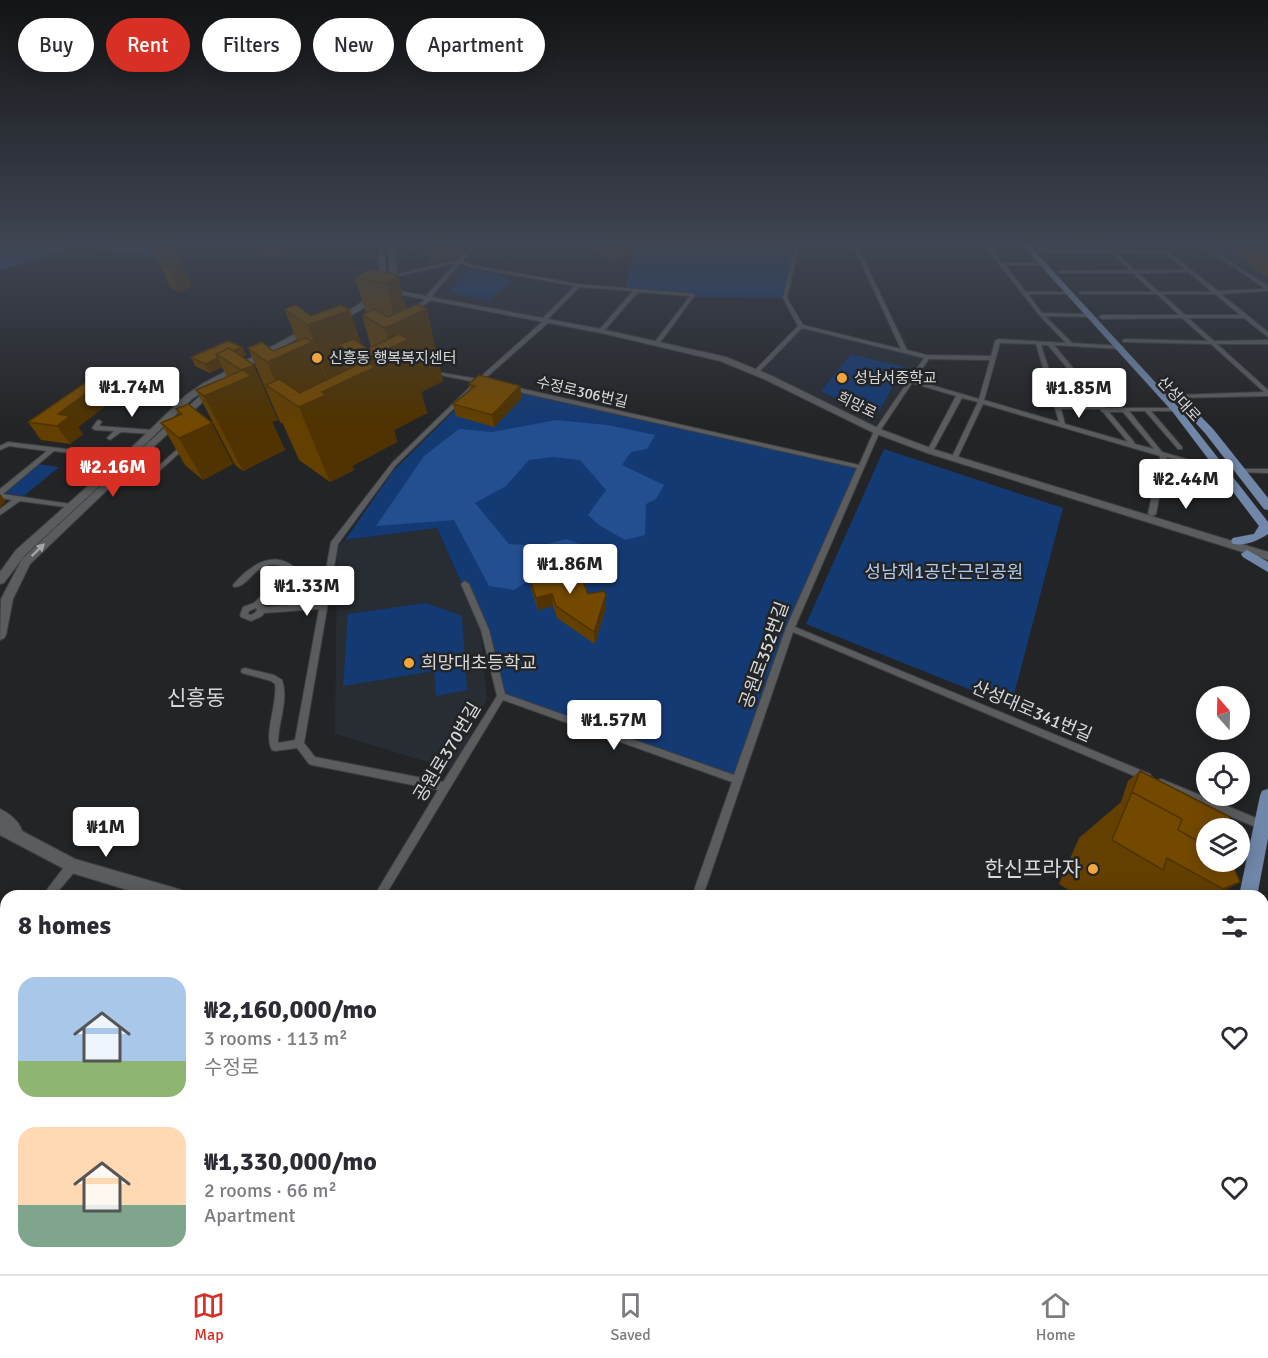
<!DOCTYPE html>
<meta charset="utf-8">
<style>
:root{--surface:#fff;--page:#f7f7f7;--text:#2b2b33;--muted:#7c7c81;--line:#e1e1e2;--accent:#d93025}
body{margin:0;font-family:Signika,"Noto Sans KR",sans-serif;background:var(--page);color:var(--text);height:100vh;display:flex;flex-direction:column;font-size:22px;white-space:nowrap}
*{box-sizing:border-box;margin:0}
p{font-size:20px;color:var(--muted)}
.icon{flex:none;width:33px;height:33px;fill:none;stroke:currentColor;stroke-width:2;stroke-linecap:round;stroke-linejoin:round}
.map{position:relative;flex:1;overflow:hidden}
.details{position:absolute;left:0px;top:890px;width:1269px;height:386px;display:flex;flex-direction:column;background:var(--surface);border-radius:18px 18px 0 0;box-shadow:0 3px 15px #0003}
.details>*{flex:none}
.banner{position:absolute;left:18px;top:18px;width:600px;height:54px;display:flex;gap:12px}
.needle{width:39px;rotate:340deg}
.buttons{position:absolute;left:1196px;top:686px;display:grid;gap:12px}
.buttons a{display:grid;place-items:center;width:54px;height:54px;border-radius:50%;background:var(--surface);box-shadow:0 3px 15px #0003;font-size:30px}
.price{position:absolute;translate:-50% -51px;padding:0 14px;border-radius:6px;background:#fff;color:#222;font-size:20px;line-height:39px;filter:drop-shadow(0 2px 3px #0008)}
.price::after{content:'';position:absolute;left:50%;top:36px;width:18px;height:14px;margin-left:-9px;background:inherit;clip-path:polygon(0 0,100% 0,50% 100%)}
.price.on{background:var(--accent);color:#fff}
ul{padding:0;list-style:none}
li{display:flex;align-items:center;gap:18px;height:150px;padding:0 18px}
li span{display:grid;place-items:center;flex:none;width:168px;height:120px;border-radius:18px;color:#555}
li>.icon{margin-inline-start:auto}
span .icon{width:72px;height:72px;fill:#fffc;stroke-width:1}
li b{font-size:26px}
h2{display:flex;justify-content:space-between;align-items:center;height:72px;padding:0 18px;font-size:26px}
.pill{padding:0 21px;border-radius:27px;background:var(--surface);box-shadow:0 3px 15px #0003;font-size:21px;line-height:54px}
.pill.on{background:var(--accent);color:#fff}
.menu{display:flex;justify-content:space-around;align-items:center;height:84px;border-top:2px solid var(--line);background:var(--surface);font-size:16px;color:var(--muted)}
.menu a{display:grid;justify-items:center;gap:3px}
.menu .on{color:var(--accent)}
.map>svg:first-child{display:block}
.built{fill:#282c33}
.green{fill:#143a74}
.forest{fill:#234e90}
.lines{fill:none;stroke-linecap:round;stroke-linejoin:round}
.street-casing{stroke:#3d3e3f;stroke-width:2}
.secondary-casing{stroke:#3d3e3f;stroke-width:2}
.primary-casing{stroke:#3d3e3f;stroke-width:1}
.street{fill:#5a5c5e;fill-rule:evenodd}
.secondary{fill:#5a5c5e;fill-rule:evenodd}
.primary{fill:#7087aa;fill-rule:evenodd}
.wall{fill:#633f00}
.shaded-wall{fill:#503300;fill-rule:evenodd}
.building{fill:#734900;stroke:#503300;stroke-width:1.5}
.oneway{fill:#a5a6a8}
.poi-dot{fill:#f0a63f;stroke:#232426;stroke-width:2}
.labels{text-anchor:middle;stroke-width:5;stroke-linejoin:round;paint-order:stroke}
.far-poi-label{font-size:15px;fill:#d7d8d9;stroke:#232426;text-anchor:start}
.far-street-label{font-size:15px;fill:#d7d8d9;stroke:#232426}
.park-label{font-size:18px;fill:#b0c9ef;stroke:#232426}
.street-label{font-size:18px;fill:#d7d8d9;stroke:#232426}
.poi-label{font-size:18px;fill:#d7d8d9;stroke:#232426;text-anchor:start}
.quarter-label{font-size:21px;fill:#d7d8d9;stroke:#232426}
.near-poi-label{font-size:21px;fill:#d7d8d9;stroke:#232426;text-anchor:end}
</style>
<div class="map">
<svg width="1268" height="1274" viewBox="0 0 1268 1274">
<rect width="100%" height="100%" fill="#232426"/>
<!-- built -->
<path class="built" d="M1203,245H1268V288Z
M455,266L530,278L574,286L545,318L432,297Z
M801,326L923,357L878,427L854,419L760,369Z
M437,528L480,627L487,699L454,770L335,734L337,546L345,540Z"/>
<!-- green -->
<path class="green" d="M633,245H792L785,298L698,297L626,289Z
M467,269L498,273L499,276L512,281L489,300L449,292Z
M851,354L904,367L879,411L840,401L821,391Z
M481,384L857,468L788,626L735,776L505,696L481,627L437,528L345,540L393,471Z
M884,449L1063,508L1011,706L806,624Z
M38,464L59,467L24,496L3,493Z
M426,603L462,616L467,690L436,696L434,671L343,686L348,614Z"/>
<!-- forest -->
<path class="forest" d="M0,245H184L152,256L77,246L0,270Z
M556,420L608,425L655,435L647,449L631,452L622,465L664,485L656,499L646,504L645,535L625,540L599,525L588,515L606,490L580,460L553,457L529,460L506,486L475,503L509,544L539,546L566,539L595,549L602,562L582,572L534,577L514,590L489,586L454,520L376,526L424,456L459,429L492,432Z"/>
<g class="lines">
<!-- street casing -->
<g class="street-casing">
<path id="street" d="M410,245H414L415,248L411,249Z
M471,245H475L462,261L471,265L578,284L693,294L695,295L659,344L657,345L654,343L690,296L638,292L603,332L601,333L598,331L599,330L633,291L579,287L547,320L550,321L549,322L480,383L396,465L338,544L304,743L315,757L443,782L497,696L481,630L461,584L465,581L469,584L489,630L505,694L734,775L786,628L857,468L510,390L507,388L510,386L859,465L874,431L924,358L802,328L758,373H754V371L798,326L783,298L795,245H799L787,298L803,325L901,349L853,245H857L907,350L927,355L991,356L995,341L998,339L1066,343L1039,315L984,245H988L1002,263H1047V265H1005L1026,292H1070L1072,293L1070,294H1028L1042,313L1092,314V316L1090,317L1045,316L1072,343L1122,346L1123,347L1120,349L1054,345L1106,408H1177L1178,409L1175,411H1151L1182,447V449H1178L1145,411H1129L1162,452L1200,463L1220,465L1223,467C1210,473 1181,462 1167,457L1156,514L1152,516L1148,514L1160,456L983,404L957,459L956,460H952L951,459L978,402L962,398L933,451L930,453L928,452L927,451L956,396L912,383L880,431L795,627L1150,774L1152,777L1150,780L1147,781L1144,780L793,632L703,896H692L732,782L503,700L385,896H374L438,790L312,765L309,764L297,748L275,751L272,750C263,735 278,703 275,684L271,681L242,673L241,671L242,669L245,668L274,675L282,680C289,700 278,722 278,743L295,740L319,609L264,613L262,616L251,621L241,617L240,615L243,607L254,603L284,574L286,568C256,554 251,588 234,587L233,585C248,567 272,549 294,567L290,577L262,604L265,607L320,603L331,542L392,463L475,382L431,373V371L478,379L543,321L541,320L575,286L470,267L460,263L431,297L432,298V299L414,313H410V311L427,298L426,296L455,263L395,277H393V275L458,260ZM1000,343L1036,344L1059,422L984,400ZM1041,345H1048L1098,405H1060ZM929,359L990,360L979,399L914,380ZM1061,409H1100L1101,411L1103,412L1128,442L1065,424ZM1109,412H1123L1154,449L1135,444L1134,442ZM256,608L257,609L256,612L251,615L248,614L249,611Z
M1103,245H1107L1113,250L1162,251L1156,245H1160L1218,291L1266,289L1201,245H1205L1268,286V291L1221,294L1268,332V337L1244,318H1188L1214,341L1268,340V344H1217L1268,390V396L1174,398L1173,397L1176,395L1264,392L1211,344L1123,342V340L1125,339L1208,341L1182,318L1102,319L1099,317L1102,315H1179L1157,294H1081L1079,293L1081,292H1153L1133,273H1060L1058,272L1060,271L1130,270L1111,253L1041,252L1039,251L1041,250H1108ZM1116,253H1165L1185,270H1135ZM1189,272L1212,292H1159L1138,273ZM1162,294H1215L1240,315H1185Z
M99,420L102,422L99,426L152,430L155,432L152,434L121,432L110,440L107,438L114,431L95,430L92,428L97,421Z
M8,442L125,456L128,458L125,460L54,451L3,494L70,504L73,506L72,508L20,501L0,515V509L12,500L0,498V489L47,451L9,446L0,450V446Z
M186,442L189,444L188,445L155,475L124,471L121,469L124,467L152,472L184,443Z
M1241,469H1268V473L1239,472V470Z
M1161,779L1266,822L1267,825L1266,828L1262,830L1258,828L1158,786L1156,783L1158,780Z
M72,861L76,862L77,866L76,870L54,896H42L68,862Z
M6,937V952L0,956V941Z
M6,1121V1140L0,1144V1125Z
M0,1197L6,1200V1214L0,1211Z
M97,1269H117L119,1274H99Z
M210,1269H224L222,1274H208Z
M382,1269H399L397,1274H380Z
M520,1269H537L539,1274H522Z
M666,1269H682L680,1274H664Z
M769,1269H785L783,1274H767Z
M796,1269H812L814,1274H798Z
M938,1269H952L950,1274H936Z"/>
</g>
<!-- secondary casing -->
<g class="secondary-casing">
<path id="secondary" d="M378,245H384C386,260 389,278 375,288L372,286L379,271Z
M387,245H393C395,254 398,264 396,273C390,296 358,311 340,322H334V318C350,310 384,292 389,274C391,265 388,254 387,245Z
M389,289L601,329L726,357L770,375L880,429L933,449L1268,552V560L927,453L874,433L764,379L720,361L601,333L387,292L385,291Z
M306,328L313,330L208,388L192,399L137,452H131V448L186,395L202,384Z
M209,388L216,390L127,471L30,564L13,599L6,635L4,638L0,640L1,599L22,559L121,467Z
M119,460L122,461V465L24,556L4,583L0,584V572L16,550L116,461Z
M0,809C9,813 20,822 22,831L75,859L175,888L181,890L183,896H147L72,873L0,835Z
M1263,1208L1268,1210V1231L1263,1229Z"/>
</g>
<!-- primary casing -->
<g class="primary-casing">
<path id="primary" d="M1022,245H1029L1178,407L1268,522V534C1259,540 1246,546 1233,544L1231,541L1233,538L1254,534L1259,526L1172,411Z
M1168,389H1174L1213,429L1268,498V510L1264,509L1205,433L1168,393Z
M1247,550L1268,562V572L1243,557L1241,554Z
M1268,789V838L1257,896H1239L1260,796L1262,791Z
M1268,1023V1068L1263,1070V1025Z
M1106,1269H1130L1131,1274H1107Z
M1143,1269H1167L1166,1274H1142Z
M1206,1269H1230L1228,1274H1204Z"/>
</g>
<!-- street -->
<use href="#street" class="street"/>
<!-- secondary -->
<use href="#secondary" class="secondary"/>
<!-- primary -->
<use href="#primary" class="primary"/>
</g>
<!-- wall -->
<path class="wall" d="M258,245H289L291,249L270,257L261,254Z
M586,245H630V254L613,260L590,250Z
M1234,245H1268V278L1239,256Z
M152,249H174L192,287L179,292L171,288Z
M398,275L406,309L443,381L421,392L427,413L394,430L397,442L352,466L354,470L330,482L299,460L283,424L280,422L248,348L273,351L297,341L284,309L311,316L350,310L361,344L368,349L371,347L362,315L366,313L355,278Z
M242,347L246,355L242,357L278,420L272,422L285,450L243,471L235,465L196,390L227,377L222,367L210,373L195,366L191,357Z
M116,370L127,387L102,404L104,407L78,427L83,434L70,444L41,440L28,422Z
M469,384L522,398L494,427L456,416L453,404L470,390Z
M188,404L233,464L203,480L185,465L161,423L179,415L176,409Z
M529,576L588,594L606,595V607L595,644L557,618L553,606L538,610L531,588Z
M1140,771L1206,861L1240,882L1215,896H1078L1059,884L1079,838L1121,802L1128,781Z"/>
<!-- shaded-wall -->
<path class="shaded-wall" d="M266,245H289L291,249L270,257Z
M457,245H468L456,258L430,264L427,254Z
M626,245H630V254L613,260V250Z
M174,249L192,287L179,292L161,253Z
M398,275L406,310L395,318L386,283Z
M427,309L443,381L421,392L427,413L394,430L397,442L352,466L354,470L330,482L299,407L281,395L267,362L313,342L330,388H331L308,325L350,310L365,359L391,347L385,328ZM338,345L362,360L365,372L349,379Z
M242,347L246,355L230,363L221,357Z
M218,358L222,367L210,373L205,364Z
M254,365L278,420L272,422L285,450L243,471L204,396L245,378L241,370Z
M116,370L127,387L102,404L104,407L78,427L83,434L70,444L57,426L58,414L88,388Z
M520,386L522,398L494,427L492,415Z
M212,423L233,464L203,480L179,438Z
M0,494L6,501L0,508Z
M552,594L553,606L538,610L536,598Z
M606,595V607L595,644L594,632Z
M1240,882L1215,896H1212L1223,889Z"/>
<!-- building -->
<path class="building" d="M165,245L174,249L161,253L152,249Z
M426,245H457L454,248L427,254Z
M601,245H626L613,250Z
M1255,245H1268V254Z
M369,269L398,275L386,283L355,278Z
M417,304L427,309L385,328L362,315L374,309L388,317Z
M296,305L311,316L341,305L350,310L308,325L284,309Z
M399,334L408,340L362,360L338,345L353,339L368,349Z
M305,338L313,342L267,362L248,348L262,342L273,351Z
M228,341L242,347L233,351L229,348L216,354L218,358L205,364L191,357Z
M229,348L254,365L241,370L216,354Z
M365,361L375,367L322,392L326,395L299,407L266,385L279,379L300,393Z
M104,370H116L88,388L92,389L58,414L70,416L57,426L28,422Z
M243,370L251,376L204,396L196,390Z
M479,375L520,386L492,415L453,404L475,386L469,384Z
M188,404L212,423L179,438L161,423L182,414L176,409Z
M577,566L588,594L604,591L606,595L594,632L556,606L552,594L536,598L529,576Z
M1140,771L1230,817L1227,828H1206V846L1178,830L1182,819L1132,792Z
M1132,792L1182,819L1178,830L1206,846V861H1231L1240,882L1223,889L1167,858L1163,870L1112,840Z"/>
<!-- one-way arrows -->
<defs><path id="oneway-solid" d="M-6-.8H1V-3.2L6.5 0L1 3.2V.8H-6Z" transform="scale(1.5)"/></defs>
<use class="oneway" href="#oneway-solid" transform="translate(38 550) rotate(-44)"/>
<!-- sky -->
<linearGradient id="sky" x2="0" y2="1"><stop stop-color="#131415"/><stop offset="0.58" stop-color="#3f4552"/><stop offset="1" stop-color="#3f4552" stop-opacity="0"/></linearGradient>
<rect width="1268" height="423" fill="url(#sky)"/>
<!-- markers -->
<g class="poi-dot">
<circle cx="317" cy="358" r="6"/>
<circle cx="842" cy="378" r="6"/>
<circle cx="409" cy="663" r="6"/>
<circle cx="1093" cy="869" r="6"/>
</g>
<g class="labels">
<!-- far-poi labels -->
<g class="far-poi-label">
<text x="329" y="363">신흥동 행복복지센터</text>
<text x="854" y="383">성남서중학교</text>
</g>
<!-- far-street labels -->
<g class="far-street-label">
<text transform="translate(582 392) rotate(13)" y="5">수정로306번길</text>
<text transform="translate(1179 399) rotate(47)" y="5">산성대로</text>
<text transform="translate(857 405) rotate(26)" y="5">희망로</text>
</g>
<!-- park labels -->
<g class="park-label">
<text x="944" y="578">성남제1공단근린공원</text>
</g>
<!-- street labels -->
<g class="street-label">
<text transform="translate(764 655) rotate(-70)" y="6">공원로352번길</text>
<text transform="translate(1032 711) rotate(23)" y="6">산성대로341번길</text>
<text transform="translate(447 752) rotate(-59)" y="6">공원로370번길</text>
</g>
<!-- poi labels -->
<g class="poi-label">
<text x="421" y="669">희망대초등학교</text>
</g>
<!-- quarter labels -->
<g class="quarter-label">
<text x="196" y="705">신흥동</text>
</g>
<!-- near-poi labels -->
<g class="near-poi-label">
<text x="1081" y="876">한신프라자</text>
</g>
</g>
</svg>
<div class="buttons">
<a><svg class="needle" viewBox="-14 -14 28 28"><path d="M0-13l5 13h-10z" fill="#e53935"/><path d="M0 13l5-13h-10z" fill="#7c7c81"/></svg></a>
<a><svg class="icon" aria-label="locate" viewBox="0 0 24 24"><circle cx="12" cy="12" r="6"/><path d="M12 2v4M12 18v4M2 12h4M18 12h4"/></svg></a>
<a><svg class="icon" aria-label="layers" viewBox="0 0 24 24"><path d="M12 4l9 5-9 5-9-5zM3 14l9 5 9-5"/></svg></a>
</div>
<b class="price" style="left:132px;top:418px">₩1.74M</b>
<b class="price" style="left:1079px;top:419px">₩1.85M</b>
<b class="price on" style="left:113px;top:498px">₩2.16M</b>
<b class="price" style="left:1186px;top:510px">₩2.44M</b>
<b class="price" style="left:570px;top:595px">₩1.86M</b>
<b class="price" style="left:307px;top:617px">₩1.33M</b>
<b class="price" style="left:614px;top:751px">₩1.57M</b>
<b class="price" style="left:106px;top:858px">₩1M</b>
<div class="banner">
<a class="pill">Buy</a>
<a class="pill on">Rent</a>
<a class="pill">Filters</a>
<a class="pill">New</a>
<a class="pill">Apartment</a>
</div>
<section class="details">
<h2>8 homes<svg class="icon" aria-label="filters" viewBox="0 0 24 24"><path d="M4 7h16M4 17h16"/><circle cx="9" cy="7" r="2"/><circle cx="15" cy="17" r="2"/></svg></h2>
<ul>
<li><span style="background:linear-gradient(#a9c7e8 70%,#8fb573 0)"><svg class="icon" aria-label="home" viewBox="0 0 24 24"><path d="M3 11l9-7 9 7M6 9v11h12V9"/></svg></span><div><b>₩2,160,000/mo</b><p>3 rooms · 113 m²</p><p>수정로</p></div><svg class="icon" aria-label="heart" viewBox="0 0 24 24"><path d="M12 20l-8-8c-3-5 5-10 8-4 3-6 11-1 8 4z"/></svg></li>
<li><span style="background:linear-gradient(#ffd9b3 65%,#7fa58c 0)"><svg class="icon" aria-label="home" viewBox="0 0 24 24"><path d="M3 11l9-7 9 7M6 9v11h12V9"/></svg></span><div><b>₩1,330,000/mo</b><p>2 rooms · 66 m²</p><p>Apartment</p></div><svg class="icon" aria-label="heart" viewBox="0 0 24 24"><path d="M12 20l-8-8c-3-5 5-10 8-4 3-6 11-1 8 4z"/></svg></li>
</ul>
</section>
</div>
<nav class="menu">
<a class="on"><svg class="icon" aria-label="map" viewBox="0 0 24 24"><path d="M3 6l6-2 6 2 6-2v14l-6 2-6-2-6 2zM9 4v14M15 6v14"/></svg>Map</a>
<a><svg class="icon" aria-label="saved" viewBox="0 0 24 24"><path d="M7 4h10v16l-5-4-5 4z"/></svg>Saved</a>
<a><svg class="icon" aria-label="home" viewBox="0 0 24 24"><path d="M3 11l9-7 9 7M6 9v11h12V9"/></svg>Home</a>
</nav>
